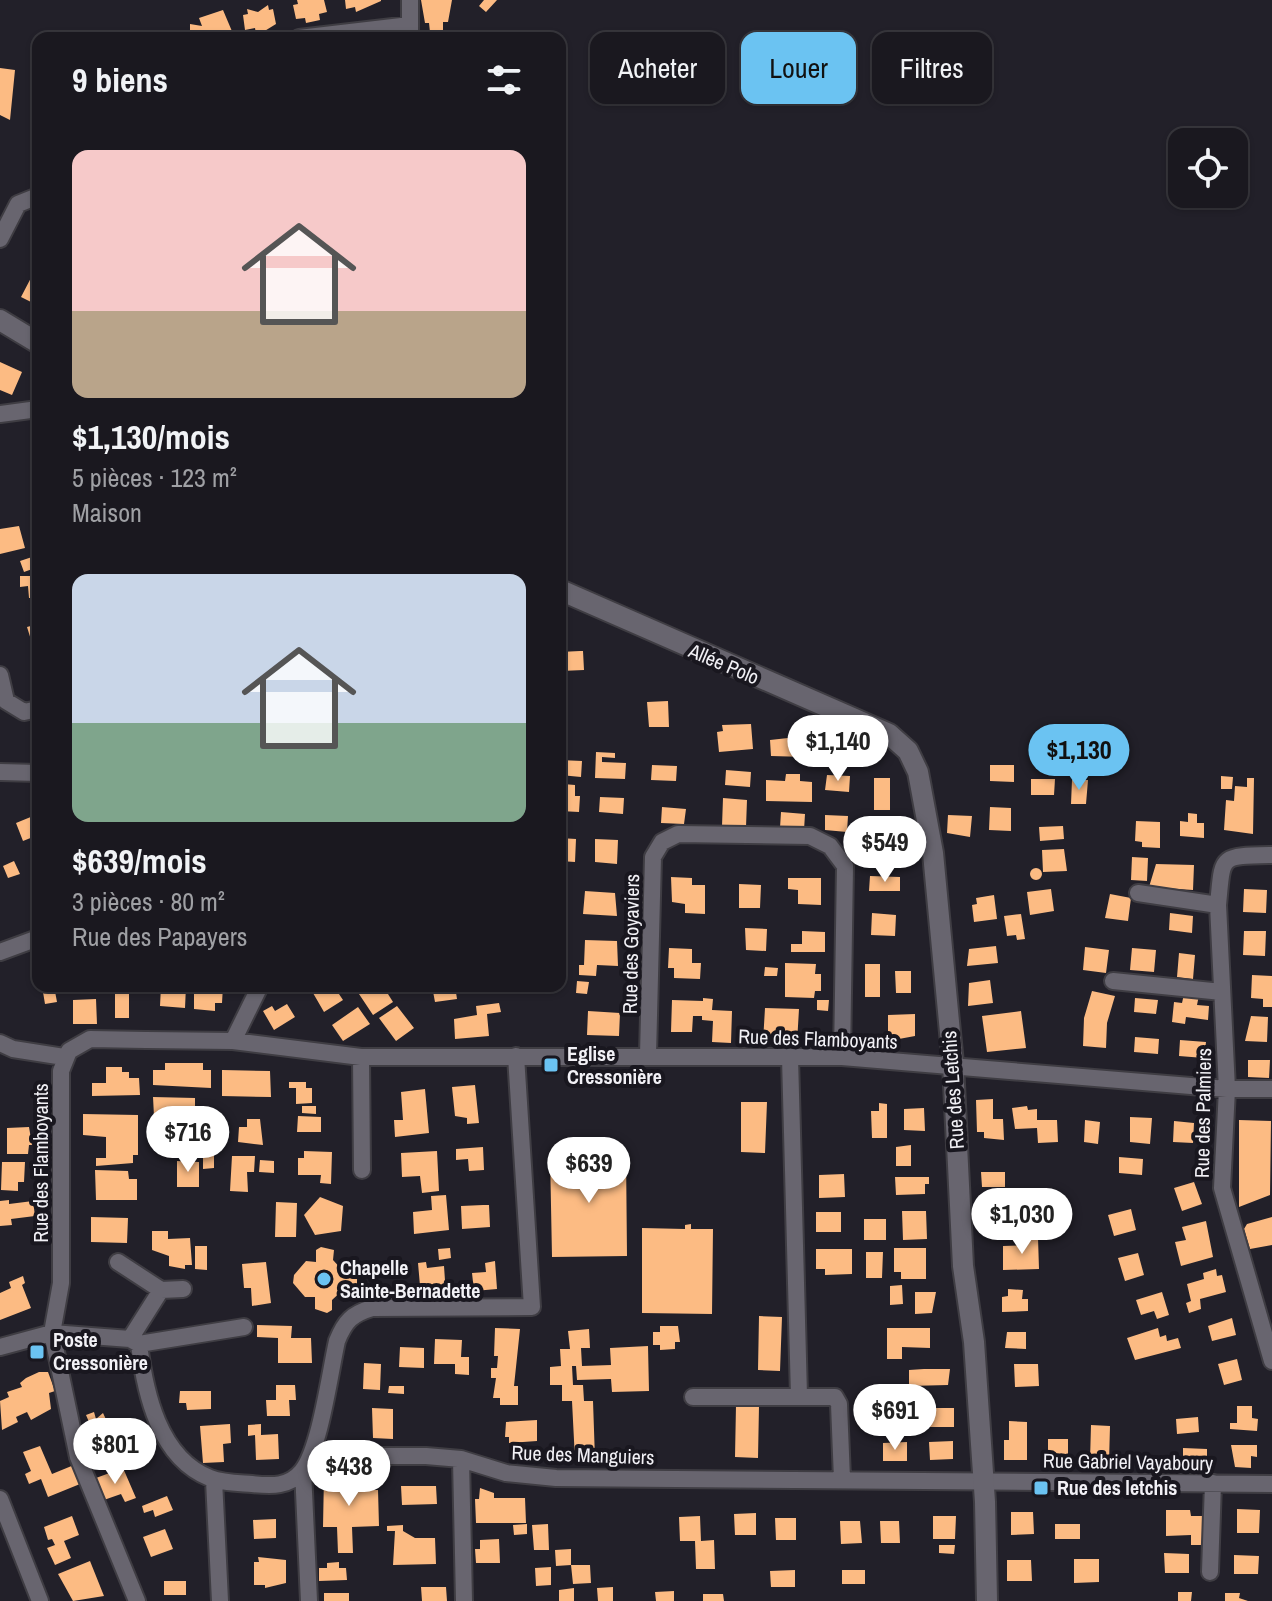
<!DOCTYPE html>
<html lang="fr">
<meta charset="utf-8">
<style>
:root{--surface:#1a181f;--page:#232128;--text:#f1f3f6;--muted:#9fa0a4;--line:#38373d;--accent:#6bc3f2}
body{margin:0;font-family:"Archivo Narrow",sans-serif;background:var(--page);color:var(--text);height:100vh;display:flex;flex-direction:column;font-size:30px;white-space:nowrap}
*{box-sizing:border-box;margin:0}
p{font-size:26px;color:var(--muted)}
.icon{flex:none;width:44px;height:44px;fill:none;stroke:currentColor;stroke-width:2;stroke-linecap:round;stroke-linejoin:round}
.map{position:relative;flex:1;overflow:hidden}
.panel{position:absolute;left:32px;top:32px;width:534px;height:960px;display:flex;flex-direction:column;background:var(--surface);border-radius:16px;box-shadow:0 2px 6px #0004,0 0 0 2px var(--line)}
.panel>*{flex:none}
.hud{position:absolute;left:590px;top:32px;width:562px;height:72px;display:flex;gap:16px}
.controls{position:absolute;left:1168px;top:128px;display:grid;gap:16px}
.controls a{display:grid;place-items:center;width:80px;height:80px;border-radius:16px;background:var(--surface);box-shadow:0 2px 6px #0004,0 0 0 2px var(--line);font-size:40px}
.price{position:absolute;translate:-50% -68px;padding:0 18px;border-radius:28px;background:#fff;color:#222;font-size:26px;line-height:52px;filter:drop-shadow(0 2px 4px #0008)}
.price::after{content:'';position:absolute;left:50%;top:48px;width:24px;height:18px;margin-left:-12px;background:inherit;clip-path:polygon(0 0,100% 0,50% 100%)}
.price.active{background:var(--accent);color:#111}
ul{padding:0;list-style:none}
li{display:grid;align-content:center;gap:16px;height:424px;padding:0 40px}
li span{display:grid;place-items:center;height:248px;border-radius:16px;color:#555}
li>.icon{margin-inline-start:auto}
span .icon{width:144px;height:144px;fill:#fffc;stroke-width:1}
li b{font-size:34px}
h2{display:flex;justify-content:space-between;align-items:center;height:96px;padding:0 40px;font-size:34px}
.chip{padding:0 28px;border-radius:16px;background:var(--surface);box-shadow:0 2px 6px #0004,0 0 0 2px var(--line);font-size:28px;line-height:72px}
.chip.active{background:var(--accent);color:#111}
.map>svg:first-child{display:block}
.building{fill:#fcbb83}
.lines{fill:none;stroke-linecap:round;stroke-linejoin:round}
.minor-casing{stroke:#3f3d43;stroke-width:20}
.tertiary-casing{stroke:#3f3d43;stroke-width:24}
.minor{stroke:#68656f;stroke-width:16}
.tertiary{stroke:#68656f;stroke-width:20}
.poi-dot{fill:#6bc3f2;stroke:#19171f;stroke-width:3}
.labels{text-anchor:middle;stroke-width:8;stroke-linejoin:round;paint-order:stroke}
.street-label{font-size:20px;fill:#f2f1f6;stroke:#19171f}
.poi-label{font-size:20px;font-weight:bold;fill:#f2f1f6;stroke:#19171f;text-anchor:start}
</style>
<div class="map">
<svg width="1272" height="1601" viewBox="0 0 1272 1601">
<rect width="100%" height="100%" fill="#222029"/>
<!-- building -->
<path class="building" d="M297,0H324L327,12L319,14L320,20L306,23L305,18L296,19L293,5L298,4Z
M345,0H381V1L356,12L355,7L346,9Z
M421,0H452L448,22H443V31L430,32L429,23H425Z
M484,0H497L486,12L479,6Z
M268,5L269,10L273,9L276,24L263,32L256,34L255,28L245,30L243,15L248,14L247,9L258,12Z
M223,10L234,36L190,38V24L202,26L199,18Z
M526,33L527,38H491V36Z
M0,68L15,70L10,120L0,115Z
M33,274L38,276L37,305L21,297Z
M0,362L22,372L12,395L0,390Z
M19,526L25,548L0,554V529Z
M38,555V567L24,572L20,561Z
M20,576H36L37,598H29L28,586L20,587Z
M38,624V641L32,643L27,627Z
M580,651H583L584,670L561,671L560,652Z
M668,701L669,727H649L647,702Z
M751,724L753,749L719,752L717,732L723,731L722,725Z
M788,738L789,742L805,741L806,757L771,756L770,740Z
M30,744H37L38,769H30Z
M596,752L615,753V758L602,757V762L626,763L625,779L595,778Z
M560,760L582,761L581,777L560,775Z
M652,765L677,766L676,781L651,780Z
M990,765H1014V782L990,781Z
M726,770L751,772L750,787L725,785Z
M786,774H800V781L812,782V802L766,801V780L785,781Z
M827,775L850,776L849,792L825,790Z
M1221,776L1233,777L1232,789H1221Z
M874,778H890V810H874Z
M1247,778H1254L1253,834L1224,830L1226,800L1234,801L1235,786L1247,787Z
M1031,779H1055L1054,795H1031Z
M1072,780H1088L1086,804H1071Z
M563,784L575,785V796H580L579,812L560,811Z
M600,797L624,798L623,814L599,812Z
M723,798L747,800L746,827L722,826Z
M662,807L686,809L684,824L661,823Z
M990,807L1011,808V831L989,830Z
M781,812L805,814L804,830L780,828Z
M1188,813L1197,814V823H1204V838L1180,836V821L1188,822Z
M38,814V835L23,841L16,823Z
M825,815L848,816L847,832L825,830Z
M948,815L972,816L970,837L947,833Z
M1136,821L1160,822V848L1142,847V842L1135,841Z
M1063,826L1064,839L1040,841L1039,827Z
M873,828H889L888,853L873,852Z
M560,838L576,839L575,862L560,861Z
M595,839L618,840L617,864L595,862Z
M1064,849L1067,871L1043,872L1042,850Z
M1132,857L1148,858L1147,881L1131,880Z
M14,861L20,874L8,878L3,866Z
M1156,864L1194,865L1193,890L1149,887Z
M1030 874a6 6 0 1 1 12 0a6 6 0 1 1-12 0Z
M870,876L900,877V891H869Z
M671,877L692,878V885H705V914L685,913V904L672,902Z
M788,878H821V905L798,904V890L788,889Z
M739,884L761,885L760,908H739Z
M1051,889L1054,911L1030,915L1027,892Z
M1244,889L1267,890L1266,913L1243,912Z
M585,891L615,893L617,916L583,914Z
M1110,894L1131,898L1128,921L1105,918Z
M994,895L997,919L974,922L972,905L977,904L976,898Z
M872,913L896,915L895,936L871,935Z
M1170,913L1193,916L1192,933L1169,930Z
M1021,914L1025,939L1017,940L1016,935L1007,936L1004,916Z
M745,928L767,929L766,951L746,950Z
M802,931L825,932V952H791V944H802Z
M1244,931H1266L1265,956L1243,955Z
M585,940L617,941L618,966L597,965L596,976L579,975V965H584Z
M996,946L998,963L967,966L969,949Z
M1085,947L1109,950L1106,973L1083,970Z
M669,948L692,949V963H701L700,979L674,978V968H668Z
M1132,948L1156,950L1154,972L1130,970Z
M1179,953L1195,955L1193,979L1177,977Z
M785,963L816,964L815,974H821V991H815L814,998L785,997Z
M865,964H880V997H865Z
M765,967L778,968L777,976H764Z
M895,971H911V993H896Z
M1252,975L1272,976V1007H1263V999L1251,998Z
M990,980L993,1003L968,1006L969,983Z
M577,981L589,982L587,994L576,993Z
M42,986H54L57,1002L45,1004Z
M161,986H186L185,1008L160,1006Z
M194,986H223L222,1003H215V1011L194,1009Z
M324,986L330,990L335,988L343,1000L324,1012L313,993Z
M365,986H383L393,1002L373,1015L357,991Z
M432,986H455L457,999L435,1002Z
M1092,991L1115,996L1107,1023L1106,1048L1083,1046L1084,1018Z
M115,993H129V1018H115Z
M1184,994L1199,995L1197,1005L1209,1006L1208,1020L1186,1017L1185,1024L1172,1022L1174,1002L1182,1003Z
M703,998L713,999L712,1010L732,1011L731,1043L712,1042L713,1021L702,1020V1016H693L692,1032H671L672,1000L703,1001Z
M1135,998L1158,1000L1156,1014L1134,1012Z
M96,999L97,1024H73V1000Z
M817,1000H829L828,1011L817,1010Z
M499,1003L501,1012L487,1014L489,1036L455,1039L454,1019L477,1015L476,1006Z
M287,1004L295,1017L274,1030L263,1011L272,1006L275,1011Z
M397,1006L414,1028L396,1041L379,1018Z
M358,1007L370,1024L343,1041L332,1025Z
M765,1008L799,1009L797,1043L763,1042Z
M588,1011L620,1013L619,1036L587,1035Z
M1021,1011L1026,1048L987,1052L982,1016Z
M915,1014V1036L888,1041V1015Z
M1251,1016L1268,1017L1267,1042L1245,1041Z
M1135,1037L1159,1039L1158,1054L1134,1052Z
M1180,1040L1206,1042L1204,1058L1179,1056Z
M1248,1060H1270L1269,1078L1248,1077Z
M165,1063H203V1070H211V1088L153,1085V1070H165Z
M106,1067H122V1072H129V1078H139L140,1095L92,1096V1083H106Z
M222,1070L270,1071L271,1097L222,1096Z
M289,1082H306V1088H312V1103L296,1104V1088H289Z
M475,1085L479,1123L467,1124V1118L455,1116L452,1087Z
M425,1089L429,1133L395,1137L394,1120H403L401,1092Z
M153,1097L195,1098V1116H154Z
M993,1099V1119H1003L1004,1140L984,1138V1132H977L976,1100Z
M741,1102H767L765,1153L741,1152Z
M879,1103L887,1104V1138H872L871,1111H879Z
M302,1106H316V1114L302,1113Z
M1027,1106L1028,1110L1037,1109V1120H1057L1058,1142L1038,1143L1037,1128L1015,1129L1012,1108Z
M924,1108L925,1131L904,1130V1109Z
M83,1114L138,1115V1155H133V1163L96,1166V1158H106V1137L83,1135Z
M298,1116L321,1117V1132H297Z
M1130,1117L1152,1118L1150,1144L1130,1142Z
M247,1119H260L263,1145L238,1142L239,1127H247Z
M1085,1120L1100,1122L1098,1144L1084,1142Z
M1239,1120L1271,1121L1270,1195L1239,1207Z
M1174,1121L1194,1123L1193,1143L1173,1142Z
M29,1127L32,1145H29L28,1154H7V1128Z
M203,1141H214V1168L203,1169Z
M911,1145V1166H896V1147Z
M483,1147L484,1170L469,1171L468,1159L456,1160V1149Z
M304,1151L332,1152L331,1184L320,1183L321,1175H298V1158H304Z
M437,1151L439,1191L422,1193L420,1176L402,1177L401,1153Z
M626,1153L627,1256L552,1257L550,1154Z
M232,1156H255L254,1172H247L248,1192L230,1191Z
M1119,1157L1143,1159L1142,1175L1119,1173Z
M260,1160L274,1161V1173L259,1172Z
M177,1161L199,1162V1187H177Z
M2,1162H25L24,1182H18V1191L1,1190Z
M95,1170L128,1171L129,1179H137V1200H96Z
M981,1172H1005V1187H982Z
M844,1174L845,1197L819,1198V1175Z
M895,1177H929V1184H925V1194L896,1195Z
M1194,1182L1202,1204L1182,1211L1174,1188Z
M446,1195L449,1230L414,1234L413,1212L432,1210L431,1196Z
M320,1197L343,1206L341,1231L315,1235L304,1215Z
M9,1200V1204L33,1201L35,1216L11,1219L12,1225L0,1226V1201Z
M276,1202L297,1203L296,1237H275Z
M483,1205H489L490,1227L462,1229L461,1206Z
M1005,1209V1213L1016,1214L1017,1227L984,1228L983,1210Z
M1131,1209L1136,1230L1114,1236L1108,1215Z
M902,1211H926L927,1239L903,1240Z
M816,1212H841V1232H816Z
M91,1217L128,1218L127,1243L91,1242Z
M1272,1217V1245L1250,1249L1244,1229L1247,1224Z
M864,1219H886V1240H864Z
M1206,1221L1213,1257L1181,1266L1175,1242L1186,1240L1182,1227Z
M691,1224V1229H713L712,1314L642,1313V1228L685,1229V1225Z
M152,1231H168V1239L190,1238L192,1265H185V1269L169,1266V1256L152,1250Z
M1027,1238H1038L1039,1269L1003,1270V1246L1027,1245Z
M195,1246H207V1270L195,1269Z
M321,1247L334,1250L333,1260L344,1272L357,1276V1286L344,1289L332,1300V1310L327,1313L315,1309V1297H305L293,1283L294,1275L306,1261L316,1262V1250Z
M450,1248L451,1258L439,1260L438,1249Z
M894,1248H926V1279H901V1272H894Z
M816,1249H852V1274L825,1275V1269H816Z
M866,1252H883L882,1278H866Z
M1138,1253L1144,1275L1125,1281L1118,1258Z
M495,1261L497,1289L474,1291L472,1273L486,1272L485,1263Z
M266,1262L271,1303L252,1306L251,1288H244L242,1264Z
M426,1262L427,1268L444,1266L446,1295L421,1297L418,1263Z
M1216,1269L1217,1276L1222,1275L1226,1292L1200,1299L1201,1309L1189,1313L1186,1303L1191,1301L1187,1284L1204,1279L1203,1273Z
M23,1276L25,1283L22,1285L31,1308L0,1320V1293L11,1288L9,1282Z
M902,1285L903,1304L890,1305V1286Z
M1008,1289L1023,1290L1022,1299H1028V1311L1002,1312V1297L1008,1296Z
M915,1292H936L932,1313L915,1314Z
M1162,1292L1169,1315L1157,1319L1154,1311L1141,1315L1136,1300Z
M759,1316L782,1317L780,1371L758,1370Z
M1232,1318L1236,1335L1212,1341L1208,1326Z
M257,1325L292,1326L291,1338H311L312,1363H278V1338L257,1337Z
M660,1326H678L680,1342H675V1349L660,1350V1345H653V1332H660Z
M495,1328L520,1329L514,1386H518V1405H500V1398H493L496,1378H491V1368H497L498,1356H494Z
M887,1328H930V1348L902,1347V1359H887Z
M1158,1328L1160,1337L1166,1335L1167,1341L1178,1338L1181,1348L1135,1360L1127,1338Z
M589,1329L590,1348H581L582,1366L611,1365L610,1348L648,1346L649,1391L612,1392L611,1379L577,1380L576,1366H572L573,1385H583L584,1401H593L595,1459L575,1460L572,1401H562V1385H550V1367L561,1366L560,1349H570L568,1331Z
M1007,1332H1026V1349L1005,1348Z
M435,1339L462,1340L461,1357H469V1375L455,1374V1364H434Z
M400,1347L424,1348V1368L399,1367Z
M1237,1359L1242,1380L1224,1385L1218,1364Z
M364,1363L381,1364L380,1390L363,1389Z
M1014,1364H1038L1039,1386L1015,1387Z
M924,1369H950L948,1385L909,1386V1370Z
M39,1372H48L55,1391L49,1393L51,1409L31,1420L27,1412L16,1417L18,1422L2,1430L0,1401L9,1397L7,1392L22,1387L20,1383L26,1378Z
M276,1385H295L296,1400H289L290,1416H267L266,1400H276Z
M389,1386H404V1394L388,1393Z
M180,1391H211V1409L187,1410L186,1403H179Z
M736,1405L759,1406L758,1458L735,1457Z
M1237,1406H1252V1418L1258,1419L1257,1431L1230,1429V1423H1237Z
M372,1408L393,1409V1439L373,1438Z
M929,1408H954V1427H929Z
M94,1412L96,1419L103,1413L110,1428L99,1439L96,1433L87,1437L82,1425L89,1422L86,1415Z
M1198,1417L1199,1432L1177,1434L1176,1419Z
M537,1420V1441L509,1443V1437H505L506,1422Z
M1009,1421L1027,1422V1460H1004V1440H1009Z
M230,1424L231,1443L223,1444L224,1462L203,1463L200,1426Z
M261,1424V1435L278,1434L279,1459L256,1460L255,1435L248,1436V1425Z
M1091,1425L1110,1426L1109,1462L1090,1461Z
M1048,1439H1068V1461H1048Z
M953,1441V1459L930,1460L929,1442Z
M907,1442V1461H883V1443Z
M1231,1445H1257V1457L1251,1456V1468L1235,1467Z
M40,1446L52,1474L74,1465L80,1484L48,1497L41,1479L29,1484L25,1474L31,1471L23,1452Z
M1183,1448L1207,1449V1464H1183Z
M123,1468L136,1498L125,1502L121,1494L101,1501L96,1478Z
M324,1475L363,1476V1490H378L379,1526L352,1527L353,1553H338L337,1527H323Z
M401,1486H436L437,1504L402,1505Z
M480,1488L494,1493V1498H525L526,1523H476L475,1499H479Z
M167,1496L173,1510L155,1517L153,1510L144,1513L142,1506Z
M1237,1509L1260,1510L1259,1533H1237Z
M1166,1510H1190L1191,1516H1204V1545H1191V1535L1166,1536Z
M1011,1512H1033L1034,1534L1011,1535Z
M756,1513V1535H735L734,1514Z
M72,1516L79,1535L64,1541L71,1558L55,1565L47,1548L55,1545L52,1539L48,1540L44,1527Z
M700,1516L701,1541L714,1540L715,1569H696L695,1541H680L679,1517Z
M933,1516H956L955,1539H933Z
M775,1518H796V1540H776Z
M276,1519V1538L254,1539L253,1520Z
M840,1521H860L862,1543L841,1544Z
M880,1521H899L900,1543H881Z
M527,1524V1534L514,1535L513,1525Z
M548,1524L549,1550H534L532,1525Z
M1055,1524H1080V1539H1055Z
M403,1525V1531L415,1538H435L436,1564L393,1565L395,1531H387V1526Z
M165,1529L173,1549L151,1557L143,1537Z
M499,1539L500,1563H476L475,1549H480V1540Z
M939,1545H955L954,1554L939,1553Z
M571,1549V1565L556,1566L555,1550Z
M1164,1553L1189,1554V1573H1165Z
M1234,1555L1259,1556L1258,1574H1234Z
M258,1557L286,1560V1583L265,1588V1585H254V1562H259Z
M1074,1559H1099V1582L1074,1583Z
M1007,1560H1031L1032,1581H1007Z
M90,1561L104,1596L73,1601L58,1574Z
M339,1562V1568H346L347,1580L319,1581V1568H327V1563Z
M571,1565H590L591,1583L573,1584Z
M551,1567V1585L536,1586L535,1568Z
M795,1570V1587H771L770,1571Z
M842,1570H865V1584H842Z
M164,1581H186V1595H164Z
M421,1587H446L447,1601H422Z
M613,1587V1601H598L597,1588Z
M574,1588V1601H559V1590Z
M674,1591V1601H656L655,1592Z
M1178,1592H1192L1191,1601H1178Z
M324,1593H349V1601H324Z
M1225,1593H1240L1239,1598L1248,1601H1225Z
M703,1594H723L724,1601H703Z"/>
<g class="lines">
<!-- minor casing -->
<g class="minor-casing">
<path id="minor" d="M410,0V38
M299,38L410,25
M0,239L18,204L38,196
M0,414L38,409
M0,675L6,701L24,712L38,709
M0,772L38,773
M1272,855C1218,856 1223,855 1218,905L1227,1089L1222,1188L1272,1361
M1138,893L1218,905
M0,952L38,938
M1113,981L1222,992
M233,1041L260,986
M0,1043L13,1049L64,1057
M648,1055L653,857L662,842L678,834L810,836L830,846L845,866L842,1057
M361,1057L362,1170
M790,1057L799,1396
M118,1262L161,1290L183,1289
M130,1339L161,1290
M139,1344C145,1393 159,1458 210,1478C222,1483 239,1483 252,1484C272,1486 289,1487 302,1471C320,1449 330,1372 337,1341C345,1321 352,1314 372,1308L532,1307L516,1056
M139,1344L244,1327
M0,1347L52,1333L130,1339L139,1344
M693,1397H835L839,1404L842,1479
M311,1456H426L461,1459L506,1473L556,1478L1272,1484
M461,1459L464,1601
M303,1470L309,1601
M214,1480L220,1601
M0,1499L40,1601
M1210,1572L1213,1483
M137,1601L78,1457L52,1333L61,1283V1071L69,1051L90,1039L146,1040L233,1041L361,1057H842L1227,1089H1272"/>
</g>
<!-- tertiary casing -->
<g class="tertiary-casing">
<path id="tertiary" d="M0,320L38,343
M560,590L889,734L908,751L918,772L933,853L953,1064L963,1266L974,1342L985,1502L987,1601"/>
</g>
<!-- minor -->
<use href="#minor" class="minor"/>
<!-- tertiary -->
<use href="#tertiary" class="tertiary"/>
</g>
<!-- markers -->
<g class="poi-dot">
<rect x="543" y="1057" width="16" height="16" rx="4"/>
<circle cx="324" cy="1279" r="8"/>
<rect x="29" y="1344" width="16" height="16" rx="4"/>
<rect x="1033" y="1480" width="16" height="16" rx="4"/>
</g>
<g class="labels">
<!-- street labels -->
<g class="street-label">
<text transform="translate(724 664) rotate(23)" y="7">Allée Polo</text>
<text transform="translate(631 944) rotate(-89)" y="7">Rue des Goyaviers</text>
<text transform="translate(818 1039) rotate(2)" y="7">Rue des Flamboyants</text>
<text transform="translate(953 1090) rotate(-94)" y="7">Rue des Letchis</text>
<text transform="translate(1203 1113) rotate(-89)" y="7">Rue des Palmiers</text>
<text transform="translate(41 1163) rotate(-90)" y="7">Rue des Flamboyants</text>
<text transform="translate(583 1455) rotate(2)" y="7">Rue des Manguiers</text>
<text transform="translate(1128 1462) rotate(1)" y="7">Rue Gabriel Vayaboury</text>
</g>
<!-- poi labels -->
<g class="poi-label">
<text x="567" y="1061">Eglise<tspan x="567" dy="23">Cressonière</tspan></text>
<text x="340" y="1275">Chapelle<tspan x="340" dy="23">Sainte-Bernadette</tspan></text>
<text x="53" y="1347">Poste<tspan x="53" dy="23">Cressonière</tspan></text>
<text x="1057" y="1495">Rue des letchis</text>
</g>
</g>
</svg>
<div class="controls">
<a><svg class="icon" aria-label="locate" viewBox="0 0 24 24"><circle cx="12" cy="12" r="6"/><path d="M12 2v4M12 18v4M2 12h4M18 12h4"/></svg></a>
</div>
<b class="price" style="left:838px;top:783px">$1,140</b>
<b class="price active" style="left:1079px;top:792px">$1,130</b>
<b class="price" style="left:885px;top:884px">$549</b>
<b class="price" style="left:188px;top:1174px">$716</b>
<b class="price" style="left:589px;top:1205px">$639</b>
<b class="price" style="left:1022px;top:1256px">$1,030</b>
<b class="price" style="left:895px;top:1452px">$691</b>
<b class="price" style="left:115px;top:1486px">$801</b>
<b class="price" style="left:349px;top:1508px">$438</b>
<div class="hud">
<a class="chip">Acheter</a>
<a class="chip active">Louer</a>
<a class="chip">Filtres</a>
</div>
<section class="panel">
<h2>9 biens<svg class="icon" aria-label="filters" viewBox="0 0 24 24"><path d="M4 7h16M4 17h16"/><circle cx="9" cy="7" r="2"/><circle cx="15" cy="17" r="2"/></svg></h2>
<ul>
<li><span style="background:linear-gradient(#f6c9c9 65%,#b9a48a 0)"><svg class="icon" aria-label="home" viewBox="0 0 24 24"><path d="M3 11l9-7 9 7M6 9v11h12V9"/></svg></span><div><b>$1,130/mois</b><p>5 pièces · 123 m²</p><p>Maison</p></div></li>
<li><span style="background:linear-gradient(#c9d6e8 60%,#7fa58c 0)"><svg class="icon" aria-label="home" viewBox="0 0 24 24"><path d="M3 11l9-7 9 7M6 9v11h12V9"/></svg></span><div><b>$639/mois</b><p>3 pièces · 80 m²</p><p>Rue des Papayers</p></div></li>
</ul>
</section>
</div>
